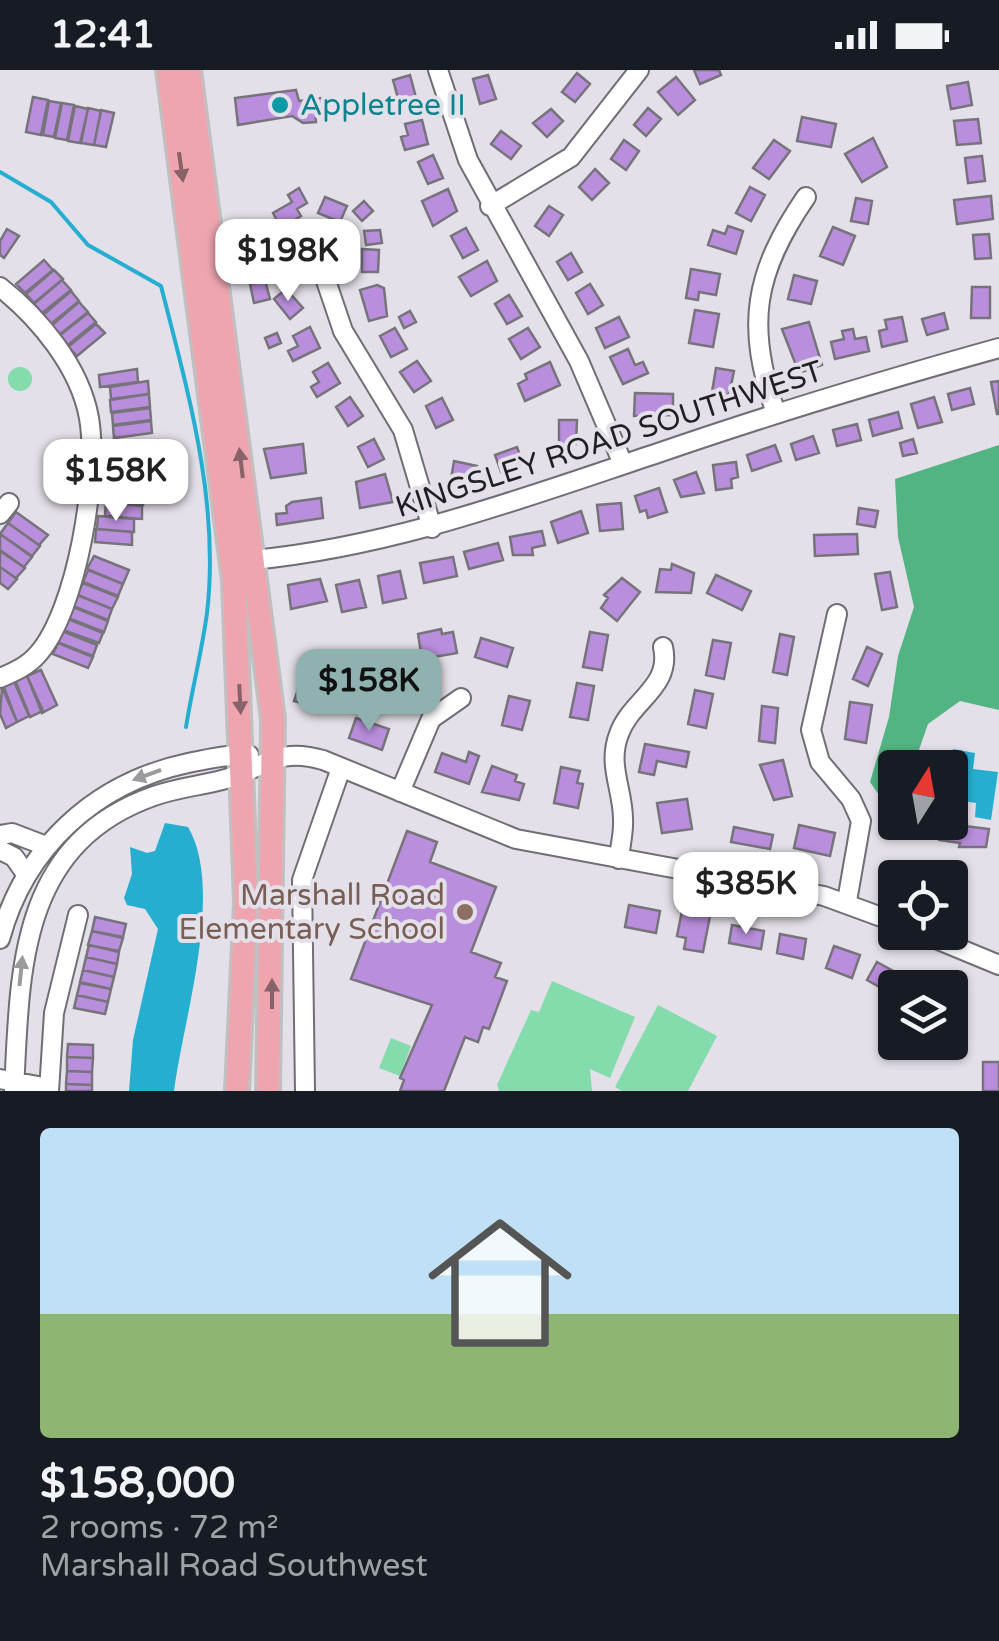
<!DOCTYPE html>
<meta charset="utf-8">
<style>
:root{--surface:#171b24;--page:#242831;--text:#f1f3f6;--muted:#9ea1a6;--accent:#8fb2b0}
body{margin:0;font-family:"Varela Round",sans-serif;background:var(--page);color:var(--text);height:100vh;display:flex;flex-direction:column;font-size:38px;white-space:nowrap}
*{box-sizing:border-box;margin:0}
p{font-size:32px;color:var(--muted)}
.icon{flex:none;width:55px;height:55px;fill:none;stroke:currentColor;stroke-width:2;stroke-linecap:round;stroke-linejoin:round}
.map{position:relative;height:1021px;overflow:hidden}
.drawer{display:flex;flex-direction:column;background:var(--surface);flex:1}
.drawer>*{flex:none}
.needle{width:65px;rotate:11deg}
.tools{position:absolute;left:878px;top:680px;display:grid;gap:20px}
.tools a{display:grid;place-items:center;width:90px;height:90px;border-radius:10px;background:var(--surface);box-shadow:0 2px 8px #0004;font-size:50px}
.price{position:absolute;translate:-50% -85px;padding:0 22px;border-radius:20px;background:#fff;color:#222;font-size:32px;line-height:65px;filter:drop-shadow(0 2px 5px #0008)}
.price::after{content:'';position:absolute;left:50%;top:60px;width:30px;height:22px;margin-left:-15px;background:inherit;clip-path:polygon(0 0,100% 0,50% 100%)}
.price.selected{background:var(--accent);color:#111}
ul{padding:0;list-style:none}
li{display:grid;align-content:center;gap:20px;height:530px;padding:0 40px}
li span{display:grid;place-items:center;height:310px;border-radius:10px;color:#555}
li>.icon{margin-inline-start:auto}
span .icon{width:180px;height:180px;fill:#fffc;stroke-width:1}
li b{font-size:42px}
.status{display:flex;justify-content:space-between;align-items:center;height:70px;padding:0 50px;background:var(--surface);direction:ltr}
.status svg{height:28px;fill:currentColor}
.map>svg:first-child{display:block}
.green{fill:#84dbab}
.forest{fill:#52b482}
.water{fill:#25aed0}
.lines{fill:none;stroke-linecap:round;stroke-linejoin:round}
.stream{stroke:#25aed0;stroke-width:4}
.building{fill:#b98edc;stroke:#77737b;stroke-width:2.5}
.minor-casing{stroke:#716d75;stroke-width:22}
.major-casing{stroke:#c1c0c1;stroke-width:28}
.minor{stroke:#fff;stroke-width:18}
.major{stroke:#efa5b0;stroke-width:22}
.oneway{fill:#886269}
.oneway2{fill:#9b9a9c}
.culture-dot{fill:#0f9aa8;stroke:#e4e0e9;stroke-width:4}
.education-dot{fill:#8d6e63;stroke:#e4e0e9;stroke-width:4}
.labels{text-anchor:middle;stroke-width:8;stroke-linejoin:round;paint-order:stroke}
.culture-label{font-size:30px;fill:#0d838f;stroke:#e4e0e9;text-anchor:start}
.street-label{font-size:30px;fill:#201f22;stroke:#e4e0e9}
.education-label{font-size:30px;fill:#785e54;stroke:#e4e0e9;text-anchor:end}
</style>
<div class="status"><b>12:41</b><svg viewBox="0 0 49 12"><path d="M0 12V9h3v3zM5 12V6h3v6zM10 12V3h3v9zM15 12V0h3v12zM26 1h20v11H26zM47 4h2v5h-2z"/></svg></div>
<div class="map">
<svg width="999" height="1021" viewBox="0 0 999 1021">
<rect width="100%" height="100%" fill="#e4e0e9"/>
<!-- green -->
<path class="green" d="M8 309a12 12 0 1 1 24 0a12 12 0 1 1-24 0Z
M552,911L635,947L610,1008L590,999L592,1021H499L497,1015L531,940L539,942Z
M658,935L717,966L688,1021H622L615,1017Z
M391,968L411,976L400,1006L379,998Z"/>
<!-- forest -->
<path class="forest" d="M999,375V640L960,631L928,654L913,697L895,698V748L870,712L889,647L898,586L914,537L898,467L895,409Z"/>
<!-- water -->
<path class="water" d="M953,679L975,683L973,699L998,702L991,750L975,747L976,733L950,729Z
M165,753L188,757C225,820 183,950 174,1021H129L133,970L158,859L145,839L127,835L124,828L132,804L130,777L147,783L155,781Z"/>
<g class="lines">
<!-- stream -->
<path class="stream" d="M0,102L51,132L88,175L161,216C188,322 220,432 207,543C202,581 192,619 186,657"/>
</g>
<!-- building -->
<path class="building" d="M694,0H719L721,5L700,14Z
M577,3L590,14L575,32L562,22Z
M410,5L418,35L401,39L393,10Z
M488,5L496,29L480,34L473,9Z
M676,7L695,30L678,45L658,22Z
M968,12L972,35L951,39L947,16Z
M296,20L299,31L324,28L325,40L315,41L316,52L303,53L292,46L238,55L235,28Z
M33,27L48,30L41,65L26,62Z
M49,31L61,33L54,67L43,65Z
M62,33L74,35L67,70L55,68Z
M75,36L88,39L80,73L68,71Z
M88,38L101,41L94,75L81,73Z
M648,38L661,49L646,66L634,55Z
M551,39L563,51L547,67L533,53Z
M101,40L114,43L106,77L94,75Z
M802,47L836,54L831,77L797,71Z
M978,49L981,73L957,75L954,51Z
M422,50L428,74L405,80L401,67L408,65L405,54Z
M501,61L521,76L511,89L491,74Z
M873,68L887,97L862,112L845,84Z
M624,70L639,81L626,100L611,89Z
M774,70L790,81L769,109L753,98Z
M433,85L443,108L428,114L418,92Z
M982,86L985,111L968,113L965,88Z
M595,99L609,113L592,130L579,117Z
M750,117L765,125L751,151L736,143Z
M299,118L307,133L297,139L301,146L281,158L273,143L292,132L288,125Z
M448,119L457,141L433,156L422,131Z
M991,126L993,149L957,154L954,130Z
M325,127L347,136L340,152L318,143Z
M856,128L872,131L868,154L851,151Z
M364,131L373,141L362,151L353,141Z
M549,136L563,145L549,166L535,156Z
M250,151L262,157L256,169L245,163Z
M728,156L743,161L736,184L708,175L713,160L725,164Z
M833,157L855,166L843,195L820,186Z
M466,158L478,180L463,188L451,166Z
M7,159L19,166L4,188L0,185V171Z
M380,160L382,173L366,175L364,161Z
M989,164L991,188L975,189L973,165Z
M260,175L279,178L274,202L256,198Z
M362,179L379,180L378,202H362Z
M571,183L582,202L568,210L557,192Z
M44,190L53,200L25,223L16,214Z
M487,191L497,211L471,226L459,207Z
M691,199L720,204L716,225L699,222L698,230L686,228Z
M54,200L63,209L34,233L26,224Z
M794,205L817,211L811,234L788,229Z
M62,210L71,220L42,243L34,234Z
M265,210L270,229L254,233L250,214Z
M590,214L603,235L588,244L576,223Z
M377,215L384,218L387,246L369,251L360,220Z
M972,217H990V248H971Z
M286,219L303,238L290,249L274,229Z
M71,221L79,231L51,254L43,245Z
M509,225L522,246L507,254L495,234Z
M79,232L88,242L59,265L51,256Z
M695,240L719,244L713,277L689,273Z
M410,241L416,252L404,258L399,247Z
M88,243L96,252L68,275L59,266Z
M944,243L948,259L927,265L922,249Z
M619,247L629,267L605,278L596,258Z
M902,247L907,271L882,277L879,261L887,259L885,250Z
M809,252L822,295L799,303L782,259Z
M96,254L105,263L77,286L68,277Z
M310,257L320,278L293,291L288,281L298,276L293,266Z
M395,258L407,279L391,287L380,266Z
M528,258L540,277L521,289L509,269Z
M853,259L855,269L866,267L869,281L835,289L831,272L844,269L842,261Z
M277,263L281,273L269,278L265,268Z
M628,279L635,295L643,292L648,303L623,314L610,287Z
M417,291L431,311L414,322L400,302Z
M550,292L560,315L525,331L518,314L527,309L525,304Z
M328,293L340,313L317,327L311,317L319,312L313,302Z
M716,298L734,301L729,325L712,322Z
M137,299L138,312L100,317L99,305Z
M148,311L149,324L111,329L110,317Z
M999,311V344H997L991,312Z
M970,318L974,334L952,340L948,324Z
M635,323L673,324V345L634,346Z
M149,324L150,337L111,342L110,330Z
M350,327L363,346L348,356L336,337Z
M934,327L942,352L918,358L911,334Z
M442,328L453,350L436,358L426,336Z
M150,338L151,350L113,355L112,343Z
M898,342L902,358L873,366L869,350Z
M559,350H577L576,374H559Z
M151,351L152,363L114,368L113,356Z
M857,354L861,370L837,376L833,360Z
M813,366L819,383L796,390L791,374Z
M374,369L384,389L368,397L358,377Z
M913,369L917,383L903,386L900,373Z
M303,374L306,403L271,408L264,379Z
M775,375L781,391L752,401L747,385Z
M517,377L523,394L501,402L495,385Z
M101,391L137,395V407L99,404Z
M454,391L477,396L474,413L451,409Z
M736,392L738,407L731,409L732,418L716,420L713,395Z
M696,402L704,423L681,427L674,410Z
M385,404L393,432L360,438L356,412Z
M109,406L145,409V422L108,419Z
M659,418L667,442L648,448L646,440L640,442L635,426Z
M108,419L144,423L143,435L106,432Z
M321,428L323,448L277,455L276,444L287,443L286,436L292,432Z
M106,432L142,436V449L105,446Z
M621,433L623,459L600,461L597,435Z
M859,438L878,441L875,457L857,454Z
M581,441L588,463L558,473L551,452Z
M16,442L48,465L39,475L8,453Z
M98,446L134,449V462L97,459Z
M8,453L40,476L32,486L0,464Z
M96,459L132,462V475L95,472Z
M542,461L545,475L532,478L533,485H513L510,467Z
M0,464L32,487L24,497L0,480Z
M857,464L858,484L815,486L814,465Z
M498,473L503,490L469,499L464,482Z
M0,481L25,498L16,508L0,497Z
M94,486L129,500L123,514L87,499Z
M453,487L457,506L424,513L420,493Z
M672,494L694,503L691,523L656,522L660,499L671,500Z
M0,497L17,509L8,519L0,513Z
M88,500L123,514L118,526L83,512Z
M400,501L406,528L383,533L378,506Z
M890,502L897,537L882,540L875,504Z
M716,505L751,521L742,540L707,523Z
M622,508L640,522L617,551L601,538L608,528L604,525Z
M320,509L327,531L291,539L288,515Z
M359,510L366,537L342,542L336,515Z
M83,513L118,527L112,539L77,525Z
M78,525L112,539L108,550L73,536Z
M73,537L108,551L104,562L68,548Z
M68,549L103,563L99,573L63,560Z
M441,559L442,564L453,562L457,583L422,589L418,564Z
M62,561L97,575L93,586L57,572Z
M590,562L608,565L602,600L583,597Z
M780,564L794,567L787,605L773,602Z
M481,568L513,578L507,597L475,587Z
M713,570L731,573L724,609L706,605Z
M58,573L93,587L88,598L53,584Z
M867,577L882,584L868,616L853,609Z
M384,591L406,600L394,631L372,623Z
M41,600L57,635L42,643L27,606Z
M27,606L43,641L30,647L15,610Z
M14,611L29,646L17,652L3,615Z
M301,611L341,624L335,641L294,631Z
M577,613L594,616L588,650L570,647Z
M2,617L17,652L6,658L0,644Z
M695,620L713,624L706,658L688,654Z
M509,626L530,631L522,660L502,655Z
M850,632L872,635L866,673L845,669Z
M762,636L778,638L775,673L759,671Z
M356,648L389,659L382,680L349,668Z
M645,674L689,682L686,697L657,691L654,705L639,702Z
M469,682L479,686L469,714L435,702L442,683L466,692Z
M783,690L792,726L774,730L760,695Z
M492,696L517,705L515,711L524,714L519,730L482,722Z
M561,697L580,701L577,713L583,714L578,738L554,733Z
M687,729L692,759L662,763L657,733Z
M941,753L989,759L986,777H959L960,773L939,770Z
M799,755L835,763L830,786L794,778Z
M734,757L773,765L770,779L731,772Z
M407,761L437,772L430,792L496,817L471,882L501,893L495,907L507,911L489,959L483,957L478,972L465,967L444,1021H400L404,1010L400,1008L432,935L351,909Z
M629,835L660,841L656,863L625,857Z
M682,841L710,846L703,882L684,879L686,868L677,866Z
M95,847L126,854L123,867L92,861Z
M732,855L764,861L761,879L729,873Z
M92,861L123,868L119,881L88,875Z
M780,864L806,869L803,889L777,883Z
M89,875L119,882L117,894L86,887Z
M834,876L860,885L852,908L826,898Z
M86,887L117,894L114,907L83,900Z
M877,892L904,907L894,925L867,910Z
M83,900L114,907L111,919L80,912Z
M80,913L111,919L108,932L77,925Z
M77,925L108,932L105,944L74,938Z
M68,974L93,975V988L67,987Z
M67,987L93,988L92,1002L67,1001Z
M983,992H999V1021H983Z
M67,1001L92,1002V1015L66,1014Z
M66,1014L92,1015V1021H66Z"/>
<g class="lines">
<!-- minor casing -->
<g class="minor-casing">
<path id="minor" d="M438,0L468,90L579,291L623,394
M490,136L571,87L639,0
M320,193L343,261L403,360L432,458
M0,217C39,248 80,297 89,348C99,405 77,540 38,584C28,596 14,602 0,608
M776,343C745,256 754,203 806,127
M0,444L9,433
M241,491C387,479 520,429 658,383C771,344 884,310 999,278
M837,544L811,660L820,692L851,729L861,751L847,831
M400,722L431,649L461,628
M0,765L12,763L46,776
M0,780L14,787L26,804
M619,789C620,776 624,762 623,749C623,719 607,695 619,664C631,630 672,617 663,577
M919,862L999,895
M0,869C25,777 95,713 188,693C207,689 229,684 249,685
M0,1009L49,1018
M14,1021C20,901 18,774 154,726C176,718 199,716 222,710C264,699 276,676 323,690L516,769L824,826L895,852
M49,1021L54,943L78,845
M305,1021L302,810L341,698"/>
</g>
<!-- major casing -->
<g class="major-casing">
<path id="major" d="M168,0L234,511L246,832L237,1021
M189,0L273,649L268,1021"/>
</g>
<!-- minor -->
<use href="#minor" class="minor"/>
<!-- major -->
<use href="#major" class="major"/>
</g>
<!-- one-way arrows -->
<defs><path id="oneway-solid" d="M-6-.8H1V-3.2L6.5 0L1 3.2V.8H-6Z" transform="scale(2.5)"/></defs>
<g class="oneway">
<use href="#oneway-solid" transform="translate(181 97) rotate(82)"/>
<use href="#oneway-solid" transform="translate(241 393) rotate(-97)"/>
<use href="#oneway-solid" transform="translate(240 629) rotate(87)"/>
<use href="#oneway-solid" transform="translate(272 924) rotate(-90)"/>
</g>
<g class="oneway2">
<use href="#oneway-solid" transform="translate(147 705) rotate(160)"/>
<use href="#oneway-solid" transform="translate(21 901) rotate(-84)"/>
</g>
<!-- markers -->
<circle class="culture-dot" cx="280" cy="35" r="10"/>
<circle class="education-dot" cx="465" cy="842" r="10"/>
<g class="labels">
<!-- culture labels -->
<g class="culture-label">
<text x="300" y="45">Appletree II</text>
</g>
<!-- street labels -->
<g class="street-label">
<text transform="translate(609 369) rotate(-18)" y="10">KINGSLEY ROAD SOUTHWEST</text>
</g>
<!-- education labels -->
<g class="education-label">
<text x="445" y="835">Marshall Road<tspan x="445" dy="34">Elementary School</tspan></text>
</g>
</g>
</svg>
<div class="tools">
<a><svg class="needle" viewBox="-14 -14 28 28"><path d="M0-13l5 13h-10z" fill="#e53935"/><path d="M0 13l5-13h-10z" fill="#9ea1a6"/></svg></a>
<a><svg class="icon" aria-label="locate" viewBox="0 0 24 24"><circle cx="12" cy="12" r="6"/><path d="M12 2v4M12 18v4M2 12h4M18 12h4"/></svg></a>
<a><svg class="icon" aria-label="layers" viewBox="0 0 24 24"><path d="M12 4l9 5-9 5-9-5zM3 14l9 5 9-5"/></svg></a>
</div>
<b class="price" style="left:288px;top:234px">$198K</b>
<b class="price" style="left:116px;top:454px">$158K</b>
<b class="price selected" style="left:369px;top:664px">$158K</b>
<b class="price" style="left:746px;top:867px">$385K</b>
</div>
<section class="drawer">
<ul>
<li><span style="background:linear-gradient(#bfe0f5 60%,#8fb573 0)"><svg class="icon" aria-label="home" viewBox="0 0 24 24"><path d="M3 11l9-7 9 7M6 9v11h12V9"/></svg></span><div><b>$158,000</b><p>2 rooms · 72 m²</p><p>Marshall Road Southwest</p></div></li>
</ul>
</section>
